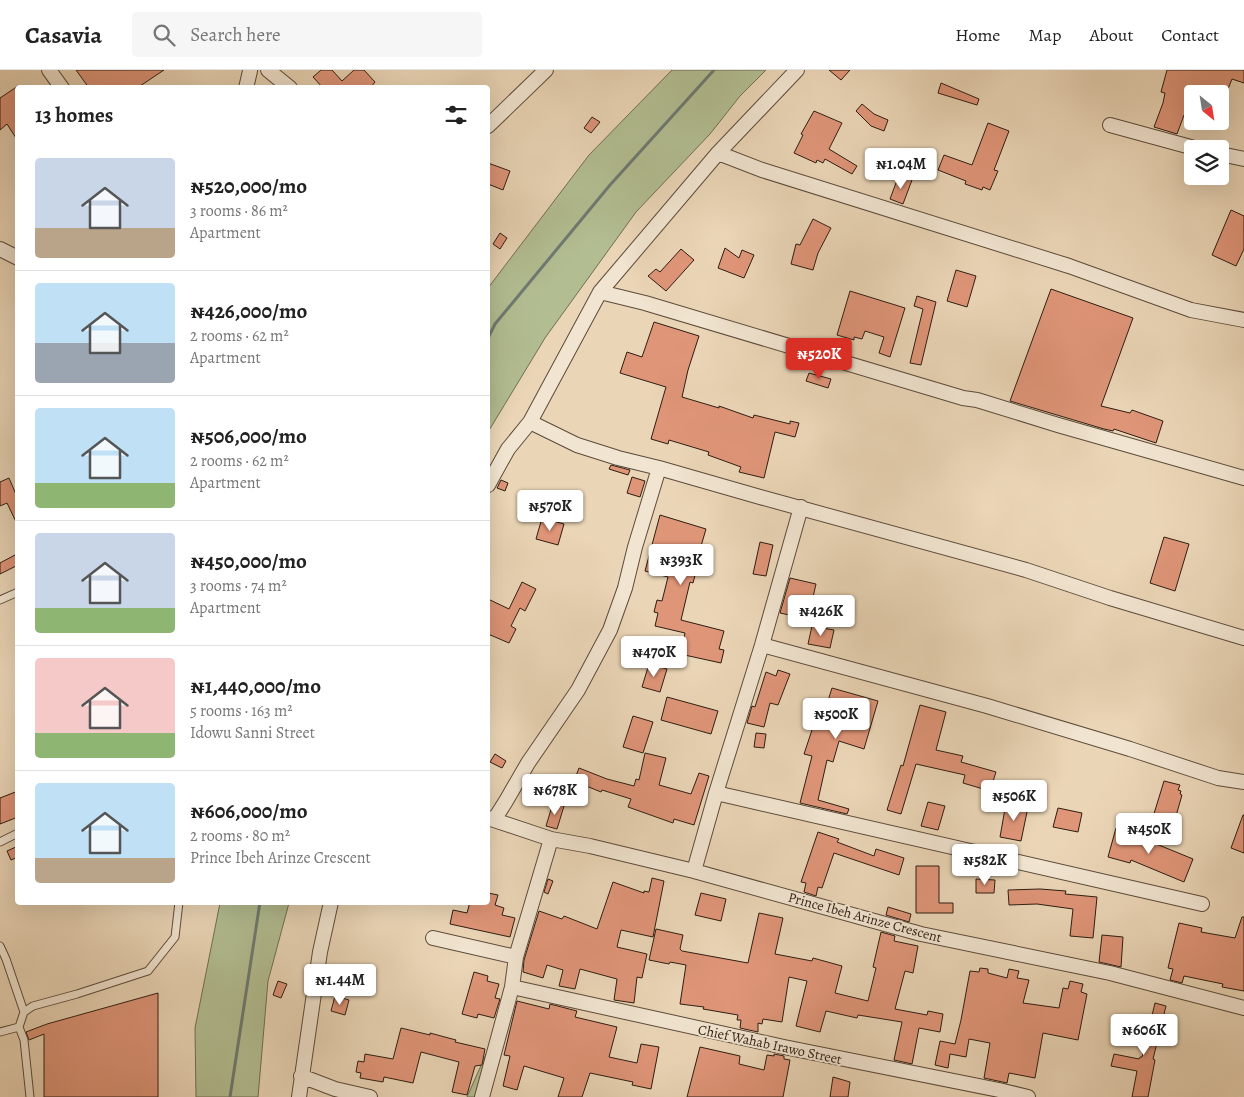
<!DOCTYPE html>
<meta charset="utf-8">
<style>
:root{--surface:#fff;--page:#f6f6f6;--text:#222;--muted:#767676;--line:#e0e0e0;--accent:#d93025}
body{margin:0;font-family:Alegreya,serif;background:var(--page);color:var(--text);height:100vh;display:flex;flex-direction:column;font-size:19px;white-space:nowrap}
*{box-sizing:border-box;margin:0}
p{font-size:16px;color:var(--muted)}
.icon{flex:none;width:28px;height:28px;fill:none;stroke:currentColor;stroke-width:2;stroke-linecap:round;stroke-linejoin:round}
.map{position:relative;flex:1;overflow:hidden}
.details{position:absolute;left:15px;top:15px;width:475px;height:820px;display:flex;flex-direction:column;background:var(--surface);border-radius:5px;box-shadow:0 5px 20px #0002}
.details>*{flex:none}
.needle{width:32px;rotate:150deg}
.buttons{position:absolute;left:1184px;top:15px;display:grid;gap:10px}
.buttons a{display:grid;place-items:center;width:45px;height:45px;border-radius:5px;background:var(--surface);box-shadow:0 5px 20px #0002;font-size:25px}
.price{position:absolute;translate:-50% -42px;padding:0 11px;border-radius:5px;background:#fff;color:#222;font-size:16px;line-height:32px;filter:drop-shadow(0 1px 2px #0008)}
.price::after{content:'';position:absolute;left:50%;top:30px;width:15px;height:11px;margin-left:-8px;background:inherit;clip-path:polygon(0 0,100% 0,50% 100%)}
.price.on{background:var(--accent);color:#fff}
ul{padding:0;list-style:none}
li{display:flex;align-items:center;gap:15px;height:125px;padding:0 20px}
li+li{border-top:1px solid var(--line)}
li span{display:grid;place-items:center;flex:none;width:140px;height:100px;border-radius:5px;color:#555}
li>.icon{margin-inline-start:auto}
span .icon{width:60px;height:60px;fill:#fffc;stroke-width:1}
li b{font-size:21px}
h2{display:flex;justify-content:space-between;align-items:center;height:60px;padding:0 20px;font-size:21px}
header{display:flex;align-items:center;gap:30px;box-sizing:border-box;height:70px;padding:0 25px;background:var(--surface);border-bottom:1px solid var(--line)}
header strong{font-size:24px}
nav{display:flex;gap:28px;margin-inline-start:auto;font-size:18px}
.search{width:350px;height:45px;background:var(--page);display:flex;align-items:center;gap:12px;box-sizing:border-box;padding:0 18px;border-radius:5px;color:var(--muted);font-size:19px}
.map>svg:first-child{display:block}
.green{fill:#b2be92;stroke:#706e52}
.lines{fill:none;stroke-linecap:round;stroke-linejoin:round}
.stream{stroke:#6e7a73;stroke-width:3}
.building{fill:#df9578;stroke:#2e1d12}
.lane-casing{stroke:#5d4b3b;stroke-width:9}
.street-casing{stroke:#5d4b3b;stroke-width:16}
.lane{stroke:#f1e4d0;stroke-width:7}
.street{stroke:#f1e4d0;stroke-width:14}
.labels{text-anchor:middle;stroke-width:4;stroke-linejoin:round;paint-order:stroke}
.street-label{font-size:14px;fill:#2e1d12;stroke:#f1e4d0}
</style>
<header>
<strong>Casavia</strong>
<div class="search"><svg class="icon" aria-label="search" viewBox="0 0 24 24"><circle cx="10" cy="10" r="6"/><path d="M15 15l6 6"/></svg>Search here</div>
<nav><a>Home</a><a>Map</a><a>About</a><a>Contact</a></nav>
</header>
<div class="map">
<svg width="1244" height="1027" viewBox="0 0 1244 1027">
<rect width="100%" height="100%" fill="#ead5b6"/>
<filter id="stains"><feTurbulence type="fractalNoise" baseFrequency=".004" numOctaves="4"/><feColorMatrix values="0 0 0 0 .2 0 0 0 0 .09 0 0 0 0 .02 0 0 0 .5 -.17"/></filter>
<radialGradient id="worn" r=".72"><stop offset=".6" stop-color="#630" stop-opacity="0"/><stop offset="1" stop-color="#630" stop-opacity=".3"/></radialGradient>
<!-- green -->
<path class="green" d="M672,0H766L740,26L710,64L636,142L545,268L488,362V218L589,85Z
M220,833H289L268,911L258,1027H196L195,958Z
M507,937L477,1027H467Z"/>
<g class="lines">
<!-- stream -->
<path class="stream" d="M488,268L495,254L610,115L714,0
M230,1027L260,832"/>
</g>
<!-- building -->
<path class="building" d="M76,0H164L137,18H89Z
M321,0H332L342,11L354,0H364L375,12L370,18H323L313,7Z
M829,0H850L841,10Z
M1167,0H1244V13L1232,9L1226,24H1192V48L1184,45L1177,64L1154,57L1163,33L1165,23L1161,22Z
M941,13L979,29L977,35L938,23Z
M18,16V71L7,54L0,60V28Z
M862,34L874,44L888,50L884,61L871,56L856,41Z
M814,41L842,53L829,79L857,96L852,104L825,89L823,93L817,90L816,93L794,83L803,65L801,64Z
M592,47L600,52L591,63L584,58Z
M988,53L1009,61L994,100L998,101L990,120L983,117L982,120L965,114L966,111L938,100L944,85L972,95Z
M488,93L510,101L503,120L488,114Z
M899,105L912,110L903,134L890,129Z
M1231,140L1244,146V179L1236,196L1212,185Z
M813,149L831,158L818,183L813,200L791,194L796,174L800,175Z
M500,163L507,168L500,179L493,174Z
M725,178L739,188L742,180L754,185L744,208L718,198Z
M681,179L694,190L666,221L648,206L656,199L660,202Z
M956,200L976,206L967,237L947,231Z
M1051,219L1133,248L1101,336L1130,343L1132,340L1163,351L1156,373L1114,359L1113,361L1104,359L1010,331Z
M850,221L905,238L890,287L879,283L884,267L865,261L862,269L854,267V270L837,265Z
M917,226L936,232L921,295L910,293L923,239L914,236Z
M654,252L699,266L688,300L682,327L719,338V336L753,348L754,345L790,354V351L799,353L795,367L775,362L764,408L739,402L741,397L708,385L709,382L669,370L668,374L651,369L666,317L620,303L627,282L642,287Z
M809,303L831,309L828,318L806,311Z
M611,395L630,400L628,405L609,399Z
M632,407L645,411L640,427L627,423Z
M9,408L18,429V456L7,433L0,436V412Z
M501,410L508,413L505,421L497,418Z
M660,445L706,459L697,490H699L693,513L690,512L681,550L724,561L719,579L724,580L721,593L680,584L685,563L655,556L658,543L654,542L657,530L662,531L668,507L645,501Z
M542,448L564,454L558,475L536,469Z
M1164,467L1189,474L1175,521L1150,513Z
M760,472L773,475L766,506L753,504Z
M15,485L18,495L0,504V493Z
M790,508L816,514L808,549L780,543Z
M522,512L536,519L525,541L520,538L511,556L516,559L509,573L488,564V529L509,539Z
M812,556L834,560L830,578L808,574Z
M649,594L667,599L660,622L642,617Z
M778,600L790,604L778,635L770,633L764,657L747,653L752,636L755,637L766,602L776,606Z
M832,618L878,631L864,679L839,671L833,692L827,690L818,730L849,739L847,744L800,733L812,686L804,684L813,657L819,659Z
M667,627L718,641L711,664L661,650Z
M920,635L946,642L936,680L963,686L961,692L996,702L990,721L963,713L965,705L916,694L901,744L887,740L901,695L903,696Z
M633,646L653,652L643,683L623,677Z
M756,663L766,664L764,678L754,677Z
M645,683L666,688L659,715L691,724L699,703L709,706L694,755L674,749L673,753L628,737L631,729L602,720L601,722L574,711L579,698L607,709L634,716L636,709L639,710Z
M495,684L506,691L502,698L490,692Z
M1164,711L1180,715L1178,720L1181,721L1180,724L1182,725L1174,753L1153,747Z
M18,721V747L0,754V728Z
M928,732L945,736L938,760L921,756Z
M553,733L564,736L557,759L546,756Z
M1006,733L1028,737L1021,771L1000,767Z
M1058,738L1082,743L1078,762L1053,757Z
M1243,745H1244V783L1231,778Z
M1116,758L1138,764L1137,766L1193,789L1184,812L1131,790L1130,793L1108,787Z
M818,762L839,769L837,772L874,786L876,779L904,788L899,805L834,783L822,818L818,817L816,826L804,822L806,813L801,812Z
M18,776V787L11,790L7,781Z
M916,796H939V833H953V843H916Z
M652,808L664,811L653,867L621,860L617,877L647,884L642,908L637,907L634,933L614,930L617,909L580,899L575,919L559,916L563,900L547,895L543,908L523,902L524,890L539,841L562,849L564,846L597,859L613,812L644,823V821L649,822Z
M548,809L553,811L548,824L544,822Z
M976,809L995,810L994,823H976Z
M1040,819L1066,821L1065,824L1097,827L1093,868L1070,866L1073,839L1037,834L1009,835L1008,820Z
M488,823L498,825L495,835L504,838L502,845L515,848L510,867L450,854L453,840L467,843L470,832H488Z
M701,823L726,829L721,851L695,845Z
M888,837L911,844L909,852L886,845Z
M759,843L783,848L775,884L812,891L813,888L842,896L835,923L868,931L876,898L873,897L881,862L895,866L894,871L918,876L913,903L905,901L895,939L927,945L928,941L943,944L940,962L919,958L912,994L894,990L902,952L858,945L857,948L826,941L820,962L796,956L807,911L789,907L782,952L763,949L762,954L758,953V962L740,958L741,950H737L738,945L703,939L704,937L680,934L686,895L670,892L669,894L649,890L656,859L683,865L680,879L682,881L748,893Z
M1242,847H1244V921L1222,917L1223,914L1184,906L1182,913L1170,910L1173,899L1168,898L1179,853L1202,858L1201,862L1235,868Z
M1102,865L1123,867L1121,897L1099,892Z
M980,898L988,899V903L1007,908L1009,899L1019,901L1017,908L1029,910L1023,933L1059,938L1063,918L1068,919L1070,911L1083,914L1081,922L1087,924L1078,970L1043,963L1035,1008L1009,1003L1007,1013L984,1008L990,973L969,969L966,987L950,984L948,998L935,995L940,971L955,974L961,950L970,901L979,902Z
M474,902L488,906L487,911L499,914L495,928L500,929L494,948L478,944L477,948L462,944Z
M278,911L287,914L281,928L273,925Z
M158,923V1027H44V964L29,970L26,962L47,954Z
M335,926L349,930L345,945L331,941Z
M517,931L549,939L550,934L577,941L575,947L617,957L609,987L637,993L641,974L659,977L651,1019L632,1015L633,1012L590,1003L582,1027H558L564,1008L524,996L517,1020L503,1016L510,986L504,985Z
M1155,933L1166,936L1153,989L1155,990L1148,1027H1132L1137,1001L1111,996L1114,984L1139,989L1140,987H1142Z
M401,958L430,965V963L456,970L455,972L485,979L482,995L475,996L467,1025L452,1022L459,992L421,982L413,1013L384,1007L383,1012L360,1008L361,1003L356,1002L358,991L364,992L365,984L393,989Z
M700,977L740,986L739,994L764,1000L767,985L774,986V984L784,986V989L790,990L783,1027H687Z
M833,1007L850,1012L848,1027H830Z"/>
<g class="lines">
<!-- lane casing -->
<g class="lane-casing">
<path id="lane" d="M0,530L18,522
M0,772L18,763
M0,876L6,889L24,942L19,957L24,970L30,1027
M24,942L33,936L77,924L148,901L175,867L179,832
M0,962L19,957"/>
</g>
<!-- street casing -->
<g class="street-casing">
<path id="street" d="M49,0L62,18
M268,0L290,18
M246,18L250,1
M1110,55L1198,79
M488,56L546,0
M718,83L762,100L1069,196L1191,240L1244,250
M1220,84L1244,89
M0,179L18,188
M600,222L645,233L963,328L977,330L1058,355L1244,408
M530,352L577,375L618,388L659,398L760,427L1026,500L1110,528L1244,568
M488,415L508,379L530,352L600,222L718,83L797,0
M762,575L987,636L1130,679L1218,708L1244,712
M716,723L1202,834
M488,748L551,769L590,776L694,801L921,864L1110,903L1244,938
M494,750L506,731L528,693L578,620L610,560L625,518L635,477L659,398
M694,801L716,723L762,575L801,437
M433,868L516,887
M512,917L784,977L999,1020L1028,1027
M301,1006L335,1019L370,1027
M299,1027L320,882L331,832
M482,1027L512,917L516,887L551,769"/>
</g>
<!-- lane -->
<use href="#lane" class="lane"/>
<!-- street -->
<use href="#street" class="street"/>
</g>
<g class="labels">
<!-- street labels -->
<g class="street-label">
<text transform="translate(865 847) rotate(15)" y="5">Prince Ibeh Arinze Crescent</text>
<text transform="translate(770 974) rotate(12)" y="5">Chief Wahab Irawo Street</text>
</g>
</g>
<rect width="100%" height="100%" filter="url(#stains)"/>
<rect width="100%" height="100%" fill="url(#worn)"/>
</svg>
<div class="buttons">
<a><svg class="needle" viewBox="-14 -14 28 28"><path d="M0-13l5 13h-10z" fill="#e53935"/><path d="M0 13l5-13h-10z" fill="#767676"/></svg></a>
<a><svg class="icon" aria-label="layers" viewBox="0 0 24 24"><path d="M12 4l9 5-9 5-9-5zM3 14l9 5 9-5"/></svg></a>
</div>
<b class="price" style="left:901px;top:120px">₦1.04M</b>
<b class="price on" style="left:819px;top:310px">₦520K</b>
<b class="price" style="left:550px;top:462px">₦570K</b>
<b class="price" style="left:681px;top:516px">₦393K</b>
<b class="price" style="left:821px;top:567px">₦426K</b>
<b class="price" style="left:654px;top:608px">₦470K</b>
<b class="price" style="left:836px;top:670px">₦500K</b>
<b class="price" style="left:555px;top:746px">₦678K</b>
<b class="price" style="left:1014px;top:752px">₦506K</b>
<b class="price" style="left:1149px;top:785px">₦450K</b>
<b class="price" style="left:985px;top:816px">₦582K</b>
<b class="price" style="left:340px;top:936px">₦1.44M</b>
<b class="price" style="left:1144px;top:986px">₦606K</b>
<section class="details">
<h2>13 homes<svg class="icon" aria-label="filters" viewBox="0 0 24 24"><path d="M4 7h16M4 17h16"/><circle cx="9" cy="7" r="2"/><circle cx="15" cy="17" r="2"/></svg></h2>
<ul>
<li><span style="background:linear-gradient(#c9d6e8 70%,#b9a48a 0)"><svg class="icon" aria-label="home" viewBox="0 0 24 24"><path d="M3 11l9-7 9 7M6 9v11h12V9"/></svg></span><div><b>₦520,000/mo</b><p>3 rooms · 86 m²</p><p>Apartment</p></div></li>
<li><span style="background:linear-gradient(#bfe0f5 60%,#9aa5b1 0)"><svg class="icon" aria-label="home" viewBox="0 0 24 24"><path d="M3 11l9-7 9 7M6 9v11h12V9"/></svg></span><div><b>₦426,000/mo</b><p>2 rooms · 62 m²</p><p>Apartment</p></div></li>
<li><span style="background:linear-gradient(#bfe0f5 75%,#8fb573 0)"><svg class="icon" aria-label="home" viewBox="0 0 24 24"><path d="M3 11l9-7 9 7M6 9v11h12V9"/></svg></span><div><b>₦506,000/mo</b><p>2 rooms · 62 m²</p><p>Apartment</p></div></li>
<li><span style="background:linear-gradient(#c9d6e8 75%,#8fb573 0)"><svg class="icon" aria-label="home" viewBox="0 0 24 24"><path d="M3 11l9-7 9 7M6 9v11h12V9"/></svg></span><div><b>₦450,000/mo</b><p>3 rooms · 74 m²</p><p>Apartment</p></div></li>
<li><span style="background:linear-gradient(#f6c9c9 75%,#8fb573 0)"><svg class="icon" aria-label="home" viewBox="0 0 24 24"><path d="M3 11l9-7 9 7M6 9v11h12V9"/></svg></span><div><b>₦1,440,000/mo</b><p>5 rooms · 163 m²</p><p>Idowu Sanni Street</p></div></li>
<li><span style="background:linear-gradient(#bfe0f5 75%,#b9a48a 0)"><svg class="icon" aria-label="home" viewBox="0 0 24 24"><path d="M3 11l9-7 9 7M6 9v11h12V9"/></svg></span><div><b>₦606,000/mo</b><p>2 rooms · 80 m²</p><p>Prince Ibeh Arinze Crescent</p></div></li>
</ul>
</section>
</div>
